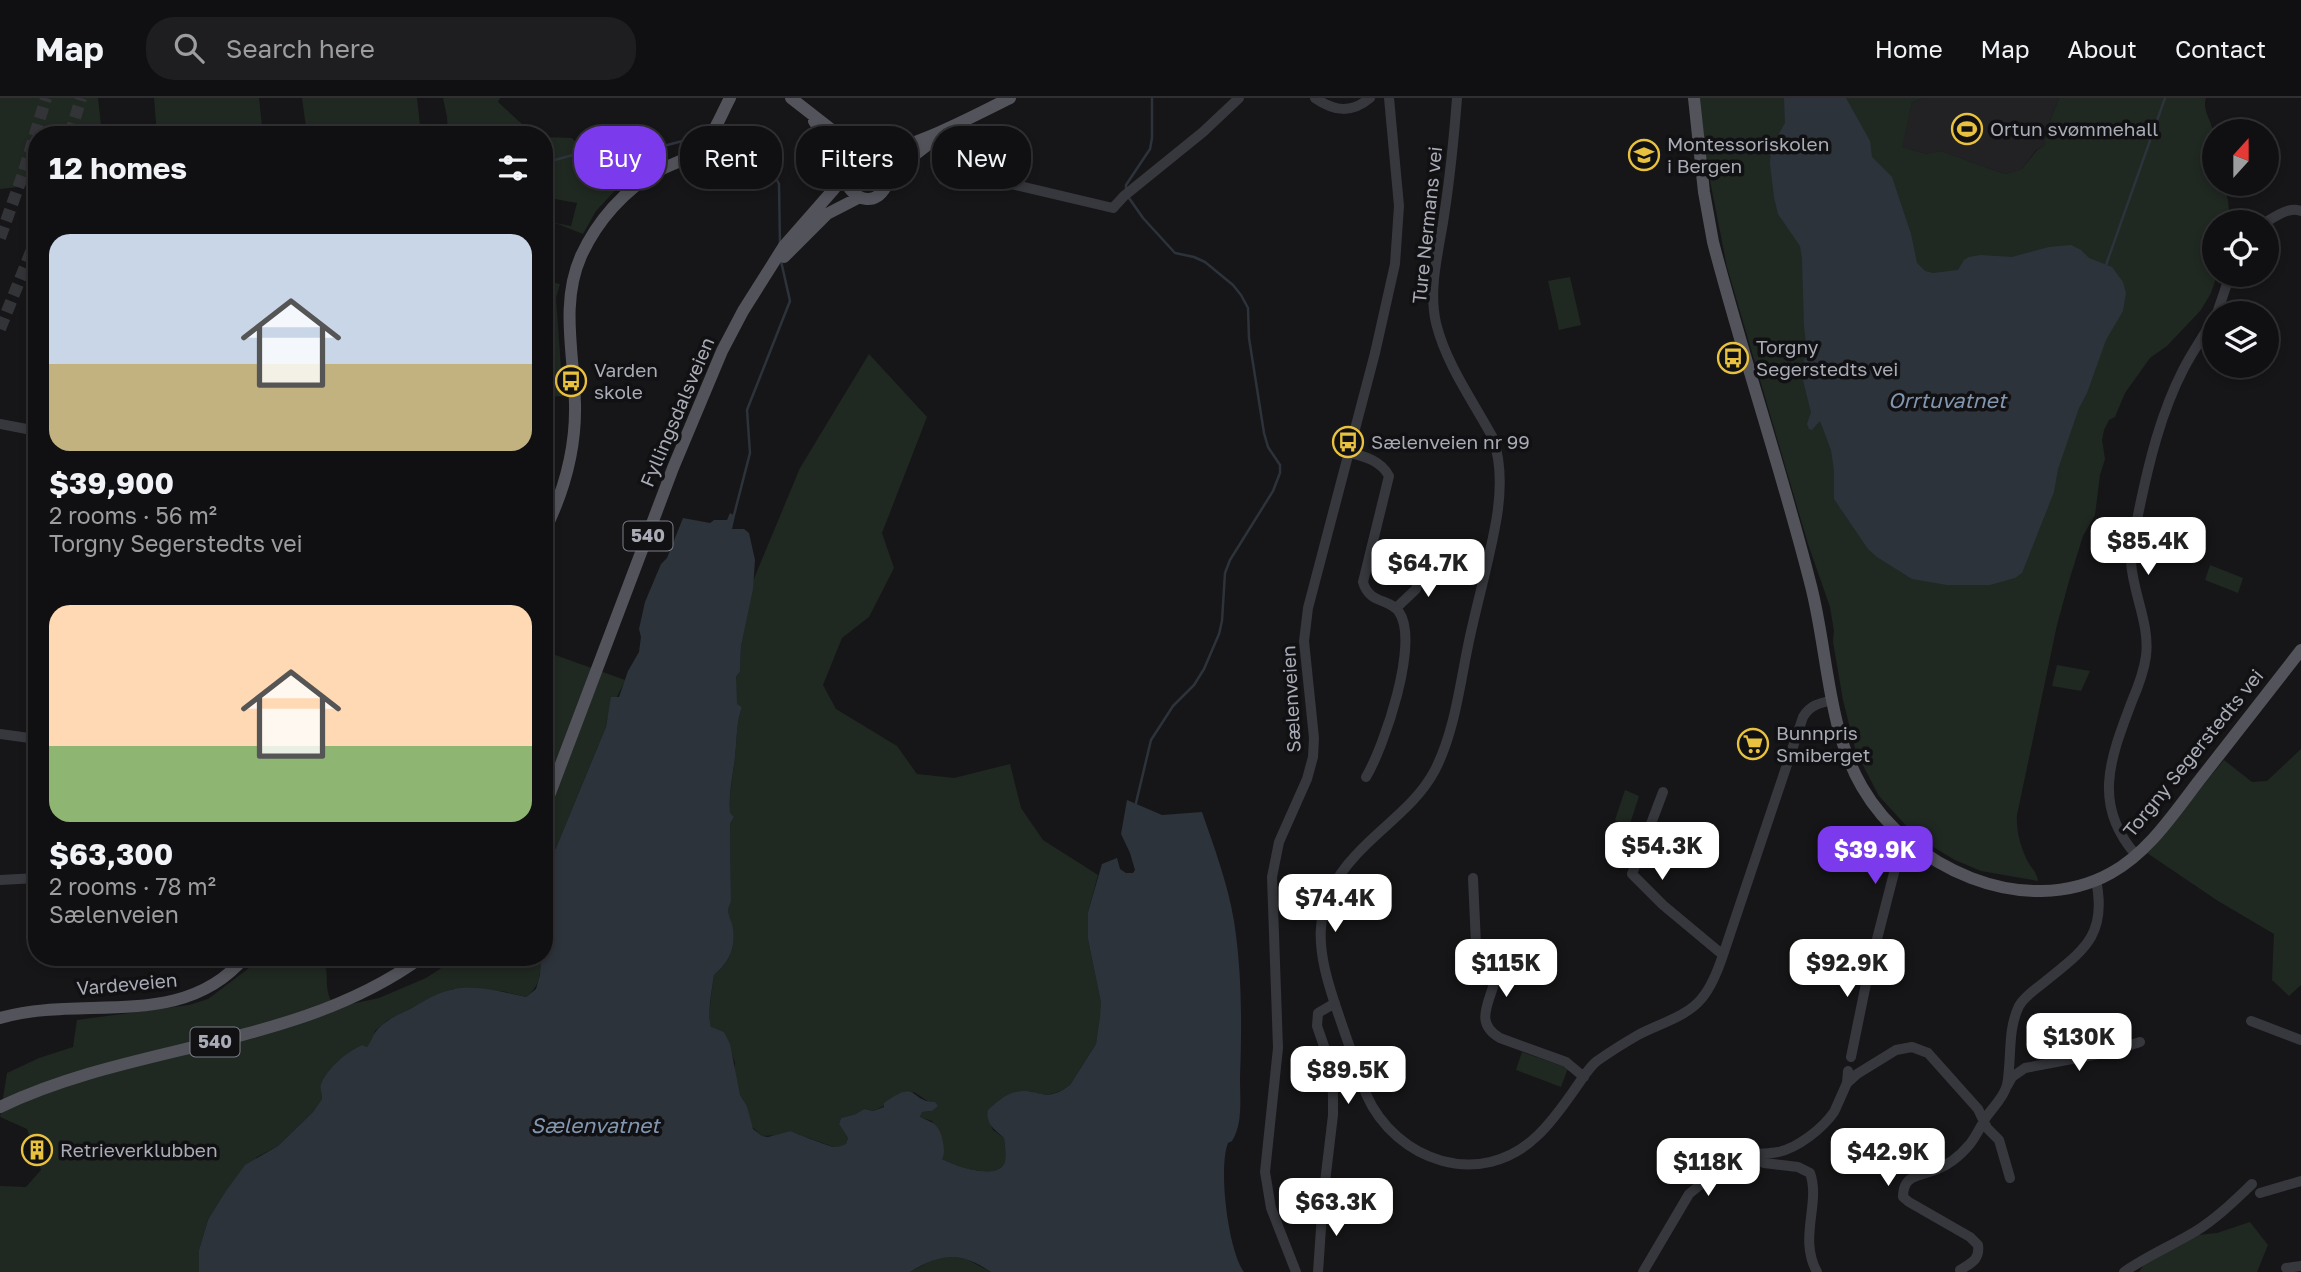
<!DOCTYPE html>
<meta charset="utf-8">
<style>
:root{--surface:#101012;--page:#1e1e20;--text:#f1f3f6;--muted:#9c9d9f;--line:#303032;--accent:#7c3aed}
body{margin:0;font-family:"Golos Text",sans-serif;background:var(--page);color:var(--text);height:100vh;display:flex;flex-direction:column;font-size:26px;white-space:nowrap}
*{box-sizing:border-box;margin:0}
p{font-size:23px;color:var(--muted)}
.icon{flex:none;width:38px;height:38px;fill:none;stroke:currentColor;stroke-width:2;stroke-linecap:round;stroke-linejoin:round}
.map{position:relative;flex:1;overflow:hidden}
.drawer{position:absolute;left:28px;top:28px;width:525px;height:840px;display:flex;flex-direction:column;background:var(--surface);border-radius:28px;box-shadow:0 4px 10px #0003,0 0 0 2px var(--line)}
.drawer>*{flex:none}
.hud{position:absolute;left:574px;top:28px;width:665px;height:63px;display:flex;gap:14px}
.needle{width:46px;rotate:21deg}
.controls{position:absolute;left:2202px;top:21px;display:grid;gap:14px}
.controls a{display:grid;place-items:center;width:77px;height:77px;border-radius:50%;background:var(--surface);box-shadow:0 4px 10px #0003,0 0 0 2px var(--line);font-size:35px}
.price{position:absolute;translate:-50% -60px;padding:0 16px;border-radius:14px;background:#fff;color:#222;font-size:23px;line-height:46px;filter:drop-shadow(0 2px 4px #0008)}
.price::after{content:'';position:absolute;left:50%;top:42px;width:21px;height:16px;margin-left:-10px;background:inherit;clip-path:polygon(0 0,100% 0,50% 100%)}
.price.selected{background:var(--accent);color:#fff}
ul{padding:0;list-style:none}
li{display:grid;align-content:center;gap:14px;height:371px;padding:0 21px}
li span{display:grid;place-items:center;height:217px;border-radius:21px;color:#555}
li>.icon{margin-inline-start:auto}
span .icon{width:126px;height:126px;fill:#fffc;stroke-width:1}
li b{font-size:30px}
h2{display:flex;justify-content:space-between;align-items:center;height:84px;padding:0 21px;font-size:30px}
.pill{padding:0 24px;border-radius:28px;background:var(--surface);box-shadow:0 4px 10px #0003,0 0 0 2px var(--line);font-size:24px;line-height:63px}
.pill.selected{background:var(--accent);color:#fff}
header{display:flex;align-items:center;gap:42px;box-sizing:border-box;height:98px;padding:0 35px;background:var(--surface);border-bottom:2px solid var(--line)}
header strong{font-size:33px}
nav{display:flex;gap:38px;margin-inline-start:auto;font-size:24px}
.search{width:490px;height:63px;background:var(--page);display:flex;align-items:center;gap:18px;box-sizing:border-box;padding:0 24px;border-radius:28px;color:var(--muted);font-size:26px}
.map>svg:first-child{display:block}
.built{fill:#222225}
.green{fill:#202822}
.water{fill:#2d333b}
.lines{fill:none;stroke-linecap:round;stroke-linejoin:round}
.stream{stroke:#2d333b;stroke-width:2.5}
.major-tunnel{stroke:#333438;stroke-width:12;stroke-dasharray:12 6;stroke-linecap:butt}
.minor{stroke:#37383d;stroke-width:10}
.major{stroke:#53545b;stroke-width:12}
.labels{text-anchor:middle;stroke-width:7;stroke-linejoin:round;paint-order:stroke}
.shield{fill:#111113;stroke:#7b7e86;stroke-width:2}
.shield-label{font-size:18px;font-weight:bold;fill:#a9acb7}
.poi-label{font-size:19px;fill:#a9acb7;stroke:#111113;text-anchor:start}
.street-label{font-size:19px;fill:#a9acb7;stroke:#111113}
.water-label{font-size:21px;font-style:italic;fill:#8296b0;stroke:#111113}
</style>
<header>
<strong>Map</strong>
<div class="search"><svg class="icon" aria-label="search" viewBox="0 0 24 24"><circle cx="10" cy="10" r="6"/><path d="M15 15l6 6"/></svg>Search here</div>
<nav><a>Home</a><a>Map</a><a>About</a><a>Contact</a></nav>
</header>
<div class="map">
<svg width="2301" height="1174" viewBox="0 0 2301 1174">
<rect width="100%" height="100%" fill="#161618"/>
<!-- built -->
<path class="built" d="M1923,0H2059L2048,28L2044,48L2036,52L2022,71L2005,76L1941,53L1926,56L1901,49L1912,4Z"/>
<!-- green -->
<path class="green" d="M0,0H98L102,37H37V87L0,91Z
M154,0H259L263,37H157Z
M302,0H417L421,37H307Z
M443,0H500L498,4L534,37H448L447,19Z
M1700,0H1923L1912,4L1902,49L1926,56L1941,53L2005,76L2022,71L2037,52L2044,48L2048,28L2059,0H2206C2202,11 2211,22 2213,33C2217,49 2210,64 2207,79L2215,88L2225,92L2228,102L2230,124H2214V177H2217L2211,195L2201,212L2167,248L2150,260L2125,295L2115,319L2109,322L2104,332L2102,342L2105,361L2100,377L2095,417L2083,438L2069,483L2057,527L2017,717C2016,732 2020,747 2027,762C2031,770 2037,774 2038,783L1981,773L1955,762L1930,747L1910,732L1879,698L1856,654L1843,602L1833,544L1834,533L1830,509L1808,446L1727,169L1705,57Z
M544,39L572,40L598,71L617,82L620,87L596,113L583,136L558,126L544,125V123L571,128L577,105L544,99Z
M1570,179L1581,227L1559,232L1548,183Z
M551,184L560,186L556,200L563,298L544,299V185Z
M869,256L927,319L882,435L894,470L869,519L842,540L823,587L836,611L897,648L917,676L954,680L1010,666L1021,710L1043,742L1098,777L1088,814V841L1101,905V920L1096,946L1070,987C1056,997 1045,999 1030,993L988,1020L993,1032L1004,1040C1005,1047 1006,1057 1005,1063C1000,1084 955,1068 942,1061L932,1023L920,1019L922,1014L932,1013L929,1004L914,994L873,1013L864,1011L856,1016L841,1020L839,1026L848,1040L846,1047C841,1048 840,1050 834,1049C830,1048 795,1035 791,1033L781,1037L762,1038L751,1028L747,1008L740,997L734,975L735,965L724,934C723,934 713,931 712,930C706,924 713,887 714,877C731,864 737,846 731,825C729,817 726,812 731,804L730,726L734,719L729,715C729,696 733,678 735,659C737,642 736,625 742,609L736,606V579L740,572L741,548L753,483L800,370Z
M2210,467L2243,480L2238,495L2205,482Z
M544,553L625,582C619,597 607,614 606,629L556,750L550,757L544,792Z
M2057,567L2090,573L2081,593L2052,588Z
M2301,651V887L2289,898L2272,882L2274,836L2218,803L2147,755L2224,662L2252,684L2267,683Z
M1625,692L1639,698L1629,729L1615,722Z
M258,859H307L325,866C329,881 324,886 331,903L342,908L379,900L426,880L458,859H541C540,877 541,887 526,899L502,893L453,891L441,895L388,922L375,933L373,943L367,949L362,947C342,957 332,973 321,990L322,1001L313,1014L278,1048L257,1059L208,1122L199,1152V1174H0V1088L26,1089L41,1072L27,1031L0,1019L7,975L39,960L73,949L77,922L189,907L208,901L249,870Z
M1522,954L1568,970L1561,989L1516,972Z
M2250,1124L2268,1147L2257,1174H2139L2150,1158L2178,1139L2217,1135Z
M948,1158L966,1161L991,1174H910L938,1159Z"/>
<!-- water -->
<path class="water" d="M1784,0H1846L1870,43L1872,59L1892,79L1911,136L1917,165L1925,173L1933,175L1958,172L1964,162L1969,159L1981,157L2012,159L2049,149L2071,147L2081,152L2089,160L2112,169L2123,184L2126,195L2123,213L2106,242L2087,295L2079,310L2058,371L2054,394L2022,475L2015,480L1990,487H1947L1912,481L1877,459L1868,451L1834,401V372L1831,352L1820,323L1812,332L1809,331L1807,326L1811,314L1801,274L1807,251L1804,229L1802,160L1800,148L1778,116L1774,99L1770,66L1771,50L1785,25Z
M730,415L735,418L732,431H744L749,435L755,462L753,491L741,548L740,573L736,579L737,606L742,609C736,625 737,642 735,659C733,678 728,696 730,715L734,719L730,726L731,804C726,813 729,817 732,826C737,847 730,864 714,877C712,892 707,915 711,929L724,934L730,946L740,997L747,1008L753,1031L762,1038L768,1039L791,1033C797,1036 828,1048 834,1049C840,1049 841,1048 846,1046L848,1040L839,1026L841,1020L856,1016L864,1011L873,1013L884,1009V1005C919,980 908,1003 935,1004L938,1008L932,1013L922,1014L920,1019C935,1025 940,1028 943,1044C944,1051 945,1055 942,1061C955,1068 1000,1084 1005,1063C1006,1057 1005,1047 1004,1040C996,1032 985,1027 988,1012C996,1005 1005,996 1016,994C1039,989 1043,1007 1070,987L1096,946L1100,920L1101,905L1088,841V814L1102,766L1117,760L1120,771L1126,775H1133L1135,772L1130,755L1121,736L1127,702L1162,717L1202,714C1214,749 1228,786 1234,823C1242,874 1242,928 1240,980C1240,1000 1243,1026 1232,1043L1228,1045C1218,1070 1228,1152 1244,1174H991C960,1153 941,1155 910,1174H199V1152L208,1122L226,1093L245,1067L278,1048L313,1014L322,1001C322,995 319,989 322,984C329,969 347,954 362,947L367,949C372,943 373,936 378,931C386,922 399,916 410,911C423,904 436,895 450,892C475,886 502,894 526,899L536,891L540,877L541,859H544L547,841L544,831V792L550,757L556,750L606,629L611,599H619L628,573L639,554L641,539L639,531L645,504L661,466L667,460L683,420L710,425L714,422H727Z"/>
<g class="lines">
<!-- stream -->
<path class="stream" d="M719,34L743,36L761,51L779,86L780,146
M544,65L591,52L656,50L705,37
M1126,94V87L1150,51L1152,40V0
M1129,100L1143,120L1175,155L1194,159L1205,164L1233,187L1241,197L1248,210L1249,240L1264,335L1268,349L1280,367V375L1273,393L1230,462L1225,475L1222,523L1219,536L1204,571L1194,587L1173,608L1151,642L1136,705
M2106,167L2165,0
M734,417L750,355L747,312L790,203L781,163"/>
<!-- major-tunnel -->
<path class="major-tunnel" d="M70,37L81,0
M0,140L23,76L46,0
M0,231L37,139"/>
<!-- minor -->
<path class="minor" d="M1315,0C1334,13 1351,16 1370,0
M1457,0C1454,39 1450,79 1444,118C1439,152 1428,190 1436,225C1446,266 1473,303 1493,340C1502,366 1501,392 1497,418C1490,460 1478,501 1469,543C1460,585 1455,633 1435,672C1416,708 1382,728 1356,757C1307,809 1317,854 1338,915C1347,942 1357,969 1366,996C1396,1064 1481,1092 1537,1038C1553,1023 1565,1005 1577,988C1583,980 1589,969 1597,963C1610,954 1624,945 1638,937C1658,926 1687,919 1702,900C1712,888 1718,872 1723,857L1803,619C1810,607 1820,605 1833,602
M943,82L990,81L1113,110L1124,98L1203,34L1239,0
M2266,124C2276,118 2290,108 2301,113
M2217,215L2230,177
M0,326L37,333
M33,332L37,316
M1349,355C1365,358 1381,363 1389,378L1363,484C1369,506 1389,500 1399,514C1420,544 1384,649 1366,679
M1396,510L1416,491L1425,464
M0,636L37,641
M1663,694L1632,776L1663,807L1723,857
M2136,757C2091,706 2111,659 2132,603C2138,589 2144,573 2146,558C2150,526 2133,496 2131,464C2130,446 2136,429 2139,412C2149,364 2161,314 2184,270C2193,253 2204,237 2214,220
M1473,780L1476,846L1478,855L1495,882C1489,906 1474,925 1500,940L1566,964L1584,979
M0,782L37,780
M2251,923L2301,942
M1851,959L1868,876L1895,771L1913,747
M1847,985L1857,976L1896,952L1912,949L1928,955L1978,1011L1987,1030L1999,1042L2010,1080
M2007,988L2012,979L2025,970L2109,954L2140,944
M1835,1012L1847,985L1848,973
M1749,1057C1759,1055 1769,1056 1778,1054C1798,1050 1823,1030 1834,1014
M2260,1095L2301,1083
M2286,1170L2301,1168
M1960,1172C1971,1165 1980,1162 1978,1147L1970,1139L1909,1104L1903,1099C1903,1091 1905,1084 1912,1080C1918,1077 1926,1075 1932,1073C1948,1068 1960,1058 1970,1046C1977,1037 1981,1027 1987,1018C1994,1008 2004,999 2007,987C2012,961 2007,933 2019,908C2024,899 2034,892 2042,886C2082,853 2108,839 2096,782
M1296,1174L1271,1110L1265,1074L1278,950L1272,779L1279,744L1307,681L1313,659L1314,640L1304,543L1308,510L1375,255L1395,166L1399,108L1389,0
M1318,1174L1323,1101L1333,1017V996L1326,954L1317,928L1318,915L1335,905
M1643,1174L1689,1096L1728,1064L1738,1059L1749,1057L1764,1065L1798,1069L1810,1075C1821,1105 1798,1140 1817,1174
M2124,1174C2147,1158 2173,1147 2196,1133C2217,1120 2234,1103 2252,1086"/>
<!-- major -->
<path class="major" d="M791,0L864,57C881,58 896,73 885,90C864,124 820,70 864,57
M1694,0L1704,94L1713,144C1743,259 1782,373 1811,488C1828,554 1827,629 1862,689C1908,769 2024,823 2111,775C2151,753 2177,710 2205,675C2237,634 2269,593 2301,552
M814,23L847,71
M871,57C920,47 965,22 1010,0
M889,84L899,69L934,42
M784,159L827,116L860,99
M544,434C564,394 576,351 575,306C574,257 560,205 581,158C597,123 624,92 658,73C673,65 693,60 704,47C715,34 722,15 730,0
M544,711L673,370L722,253L743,213L784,148L834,91L845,76
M0,920C83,896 182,934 245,859
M0,1009C135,944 298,950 422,859"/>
</g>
<!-- icons -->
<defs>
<g id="stadium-ring" transform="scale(1.575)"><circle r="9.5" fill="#111113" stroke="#e8c13e" stroke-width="1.5"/><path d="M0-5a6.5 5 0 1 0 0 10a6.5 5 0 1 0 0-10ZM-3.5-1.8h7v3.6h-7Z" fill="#e8c13e"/></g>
<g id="school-ring" transform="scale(1.575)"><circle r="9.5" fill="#111113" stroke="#e8c13e" stroke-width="1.5"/><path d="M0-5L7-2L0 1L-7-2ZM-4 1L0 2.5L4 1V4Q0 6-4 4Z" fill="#e8c13e"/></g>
<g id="bus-ring" transform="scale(1.575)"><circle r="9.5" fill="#111113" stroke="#e8c13e" stroke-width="1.5"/><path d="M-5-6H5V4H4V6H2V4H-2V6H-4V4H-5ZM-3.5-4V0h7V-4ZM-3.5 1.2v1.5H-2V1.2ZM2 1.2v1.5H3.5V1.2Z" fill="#e8c13e"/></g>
<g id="supermarket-ring" transform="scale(1.575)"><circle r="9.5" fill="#111113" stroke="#e8c13e" stroke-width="1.5"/><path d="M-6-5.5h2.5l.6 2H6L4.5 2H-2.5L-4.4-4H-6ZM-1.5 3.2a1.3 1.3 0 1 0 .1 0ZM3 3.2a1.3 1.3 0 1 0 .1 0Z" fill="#e8c13e"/></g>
<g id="building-ring" transform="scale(1.575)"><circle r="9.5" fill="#111113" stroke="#e8c13e" stroke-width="1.5"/><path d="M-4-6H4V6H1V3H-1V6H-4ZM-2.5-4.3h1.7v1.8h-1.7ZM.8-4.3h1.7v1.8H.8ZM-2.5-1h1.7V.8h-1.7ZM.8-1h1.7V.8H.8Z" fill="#e8c13e"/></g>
</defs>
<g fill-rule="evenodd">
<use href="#stadium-ring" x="1967" y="31"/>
<use href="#school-ring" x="1644" y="57"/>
<use href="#bus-ring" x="1733" y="260"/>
<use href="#bus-ring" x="571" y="283"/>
<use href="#bus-ring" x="1348" y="344"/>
<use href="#supermarket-ring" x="1753" y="646"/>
<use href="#building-ring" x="37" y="1052"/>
</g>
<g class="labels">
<!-- shield labels -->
<g class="shield">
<rect x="623.5" y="423.5" width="49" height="29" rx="5"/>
<rect x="190.5" y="929.5" width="49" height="29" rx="5"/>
</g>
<g class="shield-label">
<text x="648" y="444">540</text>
<text x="215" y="950">540</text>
</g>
<!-- poi labels -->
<g class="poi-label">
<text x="1990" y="38">Ortun svømmehall</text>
<text x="1667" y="53">Montessoriskolen<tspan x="1667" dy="22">i Bergen</tspan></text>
<text x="1756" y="256">Torgny<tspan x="1756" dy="22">Segerstedts vei</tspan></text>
<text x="594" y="279">Varden<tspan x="594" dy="22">skole</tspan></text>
<text x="1371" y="351">Sælenveien nr 99</text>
<text x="1776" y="642">Bunnpris<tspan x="1776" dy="22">Smiberget</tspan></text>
<text x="60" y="1059">Retrieverklubben</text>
</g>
<!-- street labels -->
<g class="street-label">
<text transform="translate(1427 127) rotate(-84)" y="7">Ture Nermans vei</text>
<text transform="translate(677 314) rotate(-67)" y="7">Fyllingsdalsveien</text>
<text transform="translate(1291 601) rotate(-93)" y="7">Sælenveien</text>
<text transform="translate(2193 655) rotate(-51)" y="7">Torgny Segerstedts vei</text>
<text transform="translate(127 886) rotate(-5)" y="7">Vardeveien</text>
</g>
<!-- water labels -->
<g class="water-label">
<text x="1947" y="310">Orrtuvatnet</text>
<text x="595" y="1035">Sælenvatnet</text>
</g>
</g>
</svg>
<div class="controls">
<a><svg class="needle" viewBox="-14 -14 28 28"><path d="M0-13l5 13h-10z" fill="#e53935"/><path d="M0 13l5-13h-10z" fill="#9c9d9f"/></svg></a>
<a><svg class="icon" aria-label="locate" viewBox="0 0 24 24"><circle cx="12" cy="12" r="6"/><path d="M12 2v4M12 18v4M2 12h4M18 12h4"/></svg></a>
<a><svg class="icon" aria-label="layers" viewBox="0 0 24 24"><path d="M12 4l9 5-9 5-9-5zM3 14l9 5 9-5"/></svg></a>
</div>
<b class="price" style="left:2148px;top:479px">$85.4K</b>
<b class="price" style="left:1428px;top:501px">$64.7K</b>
<b class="price" style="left:1662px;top:784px">$54.3K</b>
<b class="price selected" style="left:1875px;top:788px">$39.9K</b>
<b class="price" style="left:1335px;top:836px">$74.4K</b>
<b class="price" style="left:1506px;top:901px">$115K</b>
<b class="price" style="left:1847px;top:901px">$92.9K</b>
<b class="price" style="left:2079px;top:975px">$130K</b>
<b class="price" style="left:1348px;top:1008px">$89.5K</b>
<b class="price" style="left:1888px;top:1090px">$42.9K</b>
<b class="price" style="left:1708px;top:1100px">$118K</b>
<b class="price" style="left:1336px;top:1140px">$63.3K</b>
<div class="hud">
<a class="pill selected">Buy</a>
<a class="pill">Rent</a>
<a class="pill">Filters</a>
<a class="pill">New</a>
</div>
<section class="drawer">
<h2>12 homes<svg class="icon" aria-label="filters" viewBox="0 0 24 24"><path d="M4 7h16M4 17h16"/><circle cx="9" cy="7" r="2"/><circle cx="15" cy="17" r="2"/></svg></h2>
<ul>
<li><span style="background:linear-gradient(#c9d6e8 60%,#c2b280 0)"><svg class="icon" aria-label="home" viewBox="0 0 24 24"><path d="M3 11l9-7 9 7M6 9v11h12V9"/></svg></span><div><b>$39,900</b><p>2 rooms · 56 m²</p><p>Torgny Segerstedts vei</p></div></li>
<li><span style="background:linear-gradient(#ffd9b3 65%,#8fb573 0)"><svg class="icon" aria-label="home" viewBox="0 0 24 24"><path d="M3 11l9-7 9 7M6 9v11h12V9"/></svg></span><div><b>$63,300</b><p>2 rooms · 78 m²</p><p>Sælenveien</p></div></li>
</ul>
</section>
</div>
